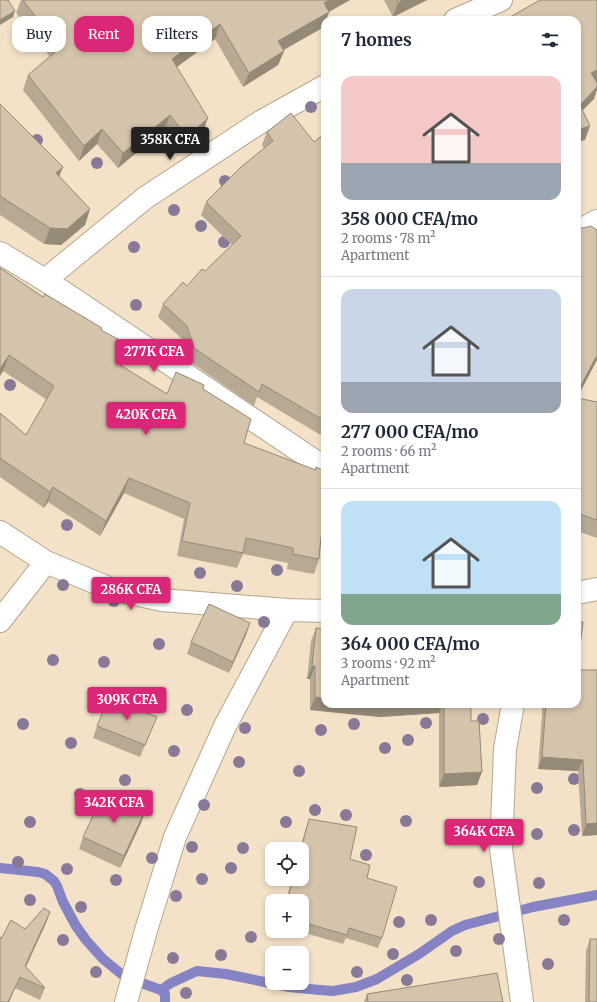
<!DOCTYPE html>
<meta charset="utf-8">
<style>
:root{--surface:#fff;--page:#f6f6f7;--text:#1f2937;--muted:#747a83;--line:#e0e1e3;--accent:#db2777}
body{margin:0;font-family:Merriweather,serif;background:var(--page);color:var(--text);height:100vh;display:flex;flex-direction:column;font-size:15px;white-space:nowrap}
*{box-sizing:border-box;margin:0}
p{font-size:13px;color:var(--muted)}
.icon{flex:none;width:22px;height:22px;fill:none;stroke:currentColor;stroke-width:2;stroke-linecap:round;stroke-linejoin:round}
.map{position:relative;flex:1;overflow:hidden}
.panel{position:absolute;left:321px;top:16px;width:260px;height:692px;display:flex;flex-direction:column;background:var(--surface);border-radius:12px;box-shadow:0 2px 6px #0003}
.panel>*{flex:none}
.banner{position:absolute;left:12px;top:16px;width:249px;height:36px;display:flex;gap:8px}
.buttons{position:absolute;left:265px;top:842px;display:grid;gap:8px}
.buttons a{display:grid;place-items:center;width:44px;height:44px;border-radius:8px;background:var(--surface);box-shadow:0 2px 6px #0003;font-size:20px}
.price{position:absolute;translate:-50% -34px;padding:0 9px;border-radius:4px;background:var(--accent);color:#fff;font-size:13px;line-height:26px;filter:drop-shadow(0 1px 2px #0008)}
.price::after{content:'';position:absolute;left:50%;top:24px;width:12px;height:9px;margin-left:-6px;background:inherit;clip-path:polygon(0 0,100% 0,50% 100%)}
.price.selected{background:#222;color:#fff}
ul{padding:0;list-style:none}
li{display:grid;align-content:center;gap:8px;height:212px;padding:0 20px}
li+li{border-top:1px solid var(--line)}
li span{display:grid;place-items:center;height:124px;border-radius:12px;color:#555}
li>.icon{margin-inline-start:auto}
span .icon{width:72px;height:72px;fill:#fffc;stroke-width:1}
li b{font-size:17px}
h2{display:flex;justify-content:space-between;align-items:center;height:48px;padding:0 20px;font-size:17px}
.chip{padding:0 14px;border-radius:12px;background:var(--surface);box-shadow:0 2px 6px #0003;font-size:14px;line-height:36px}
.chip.selected{background:var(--accent);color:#fff}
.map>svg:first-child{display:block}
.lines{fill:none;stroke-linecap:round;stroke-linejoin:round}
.stream{stroke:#8583c3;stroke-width:10}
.street-casing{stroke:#b5a58d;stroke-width:24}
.street{stroke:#fff;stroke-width:22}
.tree{fill:#887997}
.wall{fill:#b7a994}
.shaded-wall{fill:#958978}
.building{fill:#d5c4ac;stroke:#958978}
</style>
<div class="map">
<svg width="597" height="1002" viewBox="0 0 597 1002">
<rect width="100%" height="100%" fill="#f3e2c8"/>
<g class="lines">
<!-- stream -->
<path class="stream" d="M0,868L38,872L45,874L54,881L57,886L63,902L76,926L86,940L103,959L125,977L161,990L165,994V1002
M161,990L171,983L197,971L226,974L289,987L320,990L333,991L356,987L377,979L419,954L452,931L465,925L533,907L597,895"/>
<!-- street casing -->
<g class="street-casing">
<path id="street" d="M455,20L501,0
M577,232L597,221
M0,253L45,280L325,468
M45,280L145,198L262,121L325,86
M0,532L46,562L111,589L162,600L287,610L325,611
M577,593L597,589
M0,621L46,562
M513,704L505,749L501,849L522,1002
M126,1002L147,927L175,837L225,726L287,610"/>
</g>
<!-- street -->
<use href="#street" class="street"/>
</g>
<!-- trees -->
<g class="tree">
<circle cx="311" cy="107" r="6"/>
<circle cx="37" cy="140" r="6"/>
<circle cx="97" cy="163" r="6"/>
<circle cx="225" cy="181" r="6"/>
<circle cx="174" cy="210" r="6"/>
<circle cx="201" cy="226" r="6"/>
<circle cx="224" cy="242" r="6"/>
<circle cx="134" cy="247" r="6"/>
<circle cx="136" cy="305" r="6"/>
<circle cx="10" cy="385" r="6"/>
<circle cx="67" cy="525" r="6"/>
<circle cx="277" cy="570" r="6"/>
<circle cx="200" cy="573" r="6"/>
<circle cx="63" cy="585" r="6"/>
<circle cx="237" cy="586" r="6"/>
<circle cx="114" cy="601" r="6"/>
<circle cx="264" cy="622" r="6"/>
<circle cx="159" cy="644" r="6"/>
<circle cx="53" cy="660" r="6"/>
<circle cx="104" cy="662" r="6"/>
<circle cx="146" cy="693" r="6"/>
<circle cx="187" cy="710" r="6"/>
<circle cx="483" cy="719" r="6"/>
<circle cx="426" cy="723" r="6"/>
<circle cx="23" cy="724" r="6"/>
<circle cx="354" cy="724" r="6"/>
<circle cx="245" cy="728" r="6"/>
<circle cx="321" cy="730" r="6"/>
<circle cx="408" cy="740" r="6"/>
<circle cx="71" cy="743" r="6"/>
<circle cx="385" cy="748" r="6"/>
<circle cx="174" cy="751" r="6"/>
<circle cx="239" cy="762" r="6"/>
<circle cx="299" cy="771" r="6"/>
<circle cx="574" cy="779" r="6"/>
<circle cx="125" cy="780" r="6"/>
<circle cx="537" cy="788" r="6"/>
<circle cx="80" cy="794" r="6"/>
<circle cx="204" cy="805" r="6"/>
<circle cx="315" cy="810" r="6"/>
<circle cx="346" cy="815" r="6"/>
<circle cx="406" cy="821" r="6"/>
<circle cx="30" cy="822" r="6"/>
<circle cx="286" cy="822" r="6"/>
<circle cx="472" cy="826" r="6"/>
<circle cx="574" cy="830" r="6"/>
<circle cx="537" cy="834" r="6"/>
<circle cx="192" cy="847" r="6"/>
<circle cx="243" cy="848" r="6"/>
<circle cx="366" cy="855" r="6"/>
<circle cx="152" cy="858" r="6"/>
<circle cx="18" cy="862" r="6"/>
<circle cx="231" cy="868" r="6"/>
<circle cx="67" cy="869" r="6"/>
<circle cx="202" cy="879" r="6"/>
<circle cx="116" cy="880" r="6"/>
<circle cx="479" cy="882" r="6"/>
<circle cx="539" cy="883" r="6"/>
<circle cx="176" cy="896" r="6"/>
<circle cx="30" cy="900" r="6"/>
<circle cx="81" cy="907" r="6"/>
<circle cx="431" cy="920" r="6"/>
<circle cx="564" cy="920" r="6"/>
<circle cx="399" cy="922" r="6"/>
<circle cx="251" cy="937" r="6"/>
<circle cx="499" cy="939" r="6"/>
<circle cx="63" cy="940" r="6"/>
<circle cx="456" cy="951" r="6"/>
<circle cx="393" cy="954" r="6"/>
<circle cx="221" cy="955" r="6"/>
<circle cx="173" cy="958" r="6"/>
<circle cx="548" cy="964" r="6"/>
<circle cx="96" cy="972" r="6"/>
<circle cx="357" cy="972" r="6"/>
<circle cx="407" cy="980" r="6"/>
<circle cx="186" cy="993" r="6"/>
</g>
<!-- wall -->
<path class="wall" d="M21,0H350L329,12L324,27L283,50L284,51L278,65L243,87L215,39L177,67L203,132L182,152L165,129L118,168L97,144L79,161L23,90L28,75L50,57L16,13Z
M384,0H427L393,17Z
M0,104L59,177L90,209L85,225L61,245L44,244L0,215Z
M267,132L314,142L325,133V436L319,434L257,397L254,406L189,361L182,339L158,317L163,304L187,286L205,271L232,245L201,215L206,202L264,148L262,145Z
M0,268L43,297L102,328L101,330L123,361L121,366L167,394L204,385L203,389L244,443L315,470L316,467L321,537L319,559L314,574L287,569L288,563L243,554L237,568L177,556L184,519L124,493L100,536L48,502L44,508L0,477V413L26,435L47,400L3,371L0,376Z
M577,398L597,402V538L577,531Z
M316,628L325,704H471V721L477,785L439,787V713L380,717L310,710V679H307L311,641Z
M246,635L229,673L187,654L191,642Z
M577,670H597V835L582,836L578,771L538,769L542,714V704H577Z
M97,726L152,729L140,757L93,738Z
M145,811L141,823L120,868L79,849L83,837Z
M309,819L367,878L382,938L378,948L346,938L343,944L298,931H302V901H286L292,879H302V849H300L306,828Z
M50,912L46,923L26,967L45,988L40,1000L15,988L9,1002H0L1,939L25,929Z
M590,939L597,1002H585L586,951Z
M367,994L368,1002H364Z"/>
<!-- shaded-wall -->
<path class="shaded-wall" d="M329,0H350L319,17L324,3Z
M403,0H427L393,17L398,3Z
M15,11L13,17L0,25V20Z
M329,12L326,20H325V23L324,27L273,56L278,41Z
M220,24L215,39L167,74L172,59Z
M284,51L278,65L243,87L249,73Z
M597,70V82L586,86L591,73Z
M597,87V90L594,99L577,116L580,105Z
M170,115L165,129L118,168L123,153Z
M208,118L203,132L182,152L187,137Z
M590,126L585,140L577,142V130Z
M102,129L97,144L79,161L84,146Z
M63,167L57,182L56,173Z
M90,209L85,225L61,245L44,244L50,228Z
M129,345L123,361L114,380L120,365Z
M9,355L3,371L0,376V369Z
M597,355V360L577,398V393Z
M129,478L124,493L100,536L106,521Z
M53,487L48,502L44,508L50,492Z
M250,623L246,635L229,673L233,662Z
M312,666H315L310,679H307Z
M315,697L325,698V704H442L439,713L380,717L310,710Z
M542,757L583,760L578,771L538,769Z
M482,772L477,785L439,787L444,774Z
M145,811L141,823L120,868L124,856Z
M597,823V835L582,836L586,824Z
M50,912L46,923L21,977L25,966Z
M20,977L15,988L9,1002H8Z"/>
<!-- building -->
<path class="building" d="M0,0H8L15,11L0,20Z
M23,0H329L324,3L329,12L278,41L284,51L249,73L220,24L172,59L208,118L187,137L170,115L123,153L102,129L84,146L28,75L60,48Z
M397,0H403L398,3Z
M540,0H597V70L591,73L597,83V87L580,105L590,126L577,130V20H505Z
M0,104L63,167L56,173L90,209L67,229L50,228L0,196Z
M291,113L314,142L325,133V421L262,384L259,392L194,348L187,326L163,304L183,282L187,286L202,269L205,271L241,236L206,202L242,166L273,141L267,132Z
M591,226L597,230V355L577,393V227L583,228Z
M0,268L43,297L45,294L102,328L101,330L129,345L120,365L167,394L176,372L204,385L203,389L251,419L244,443L316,470V467L325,471V526L321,537L319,559L293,554V548L246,538L243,553L182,541L190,503L129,478L106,521L53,487L50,492L0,458V459V413L26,435L54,386L9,355L0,369Z
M577,398L597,402V520L577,513L579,507L577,506Z
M209,604L250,623L233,662L191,642Z
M577,621L583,622L577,670H597V823L586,824L583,760L542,757L546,704H577Z
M316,628L325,629V698L315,697V666H312Z
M109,697L157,717L145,745L97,726Z
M444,704H471V721H479L482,772L444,774Z
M104,792L145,811L124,856L83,837Z
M309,819L357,827L350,859L370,865L367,878L397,887L382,938L349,928L347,935L302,922V901H287L293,879H302V849H301Z
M44,908L50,912L25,966L45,988L20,977L8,1002H0V937L1,939L11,920L25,929Z
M590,939H597V1002H589Z
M497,973L503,1002H368L367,994Z"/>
</svg>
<div class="buttons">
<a><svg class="icon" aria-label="locate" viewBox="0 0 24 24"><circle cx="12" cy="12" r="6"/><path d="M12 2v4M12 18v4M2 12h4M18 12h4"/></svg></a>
<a>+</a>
<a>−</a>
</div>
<b class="price selected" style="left:170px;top:161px">358K CFA</b>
<b class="price" style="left:154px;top:373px">277K CFA</b>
<b class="price" style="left:146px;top:436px">420K CFA</b>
<b class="price" style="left:131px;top:611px">286K CFA</b>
<b class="price" style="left:127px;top:721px">309K CFA</b>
<b class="price" style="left:114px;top:824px">342K CFA</b>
<b class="price" style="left:484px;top:853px">364K CFA</b>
<div class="banner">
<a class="chip">Buy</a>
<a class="chip selected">Rent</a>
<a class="chip">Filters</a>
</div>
<section class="panel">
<h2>7 homes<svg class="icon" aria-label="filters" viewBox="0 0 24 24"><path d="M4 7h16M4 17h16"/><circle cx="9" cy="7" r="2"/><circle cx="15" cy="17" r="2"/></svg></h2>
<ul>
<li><span style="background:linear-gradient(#f6c9c9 70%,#9aa5b1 0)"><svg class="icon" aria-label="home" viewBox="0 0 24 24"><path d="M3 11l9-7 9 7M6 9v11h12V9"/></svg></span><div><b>358 000 CFA/mo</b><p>2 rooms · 78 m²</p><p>Apartment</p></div></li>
<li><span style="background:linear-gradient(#c9d6e8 75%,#9aa5b1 0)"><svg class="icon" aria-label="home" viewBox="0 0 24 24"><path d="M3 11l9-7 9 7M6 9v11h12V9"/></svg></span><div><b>277 000 CFA/mo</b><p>2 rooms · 66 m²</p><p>Apartment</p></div></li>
<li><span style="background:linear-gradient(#bfe0f5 75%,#7fa58c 0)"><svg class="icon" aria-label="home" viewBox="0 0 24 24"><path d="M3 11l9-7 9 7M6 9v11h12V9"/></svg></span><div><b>364 000 CFA/mo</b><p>3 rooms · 92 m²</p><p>Apartment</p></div></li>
</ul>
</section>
</div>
